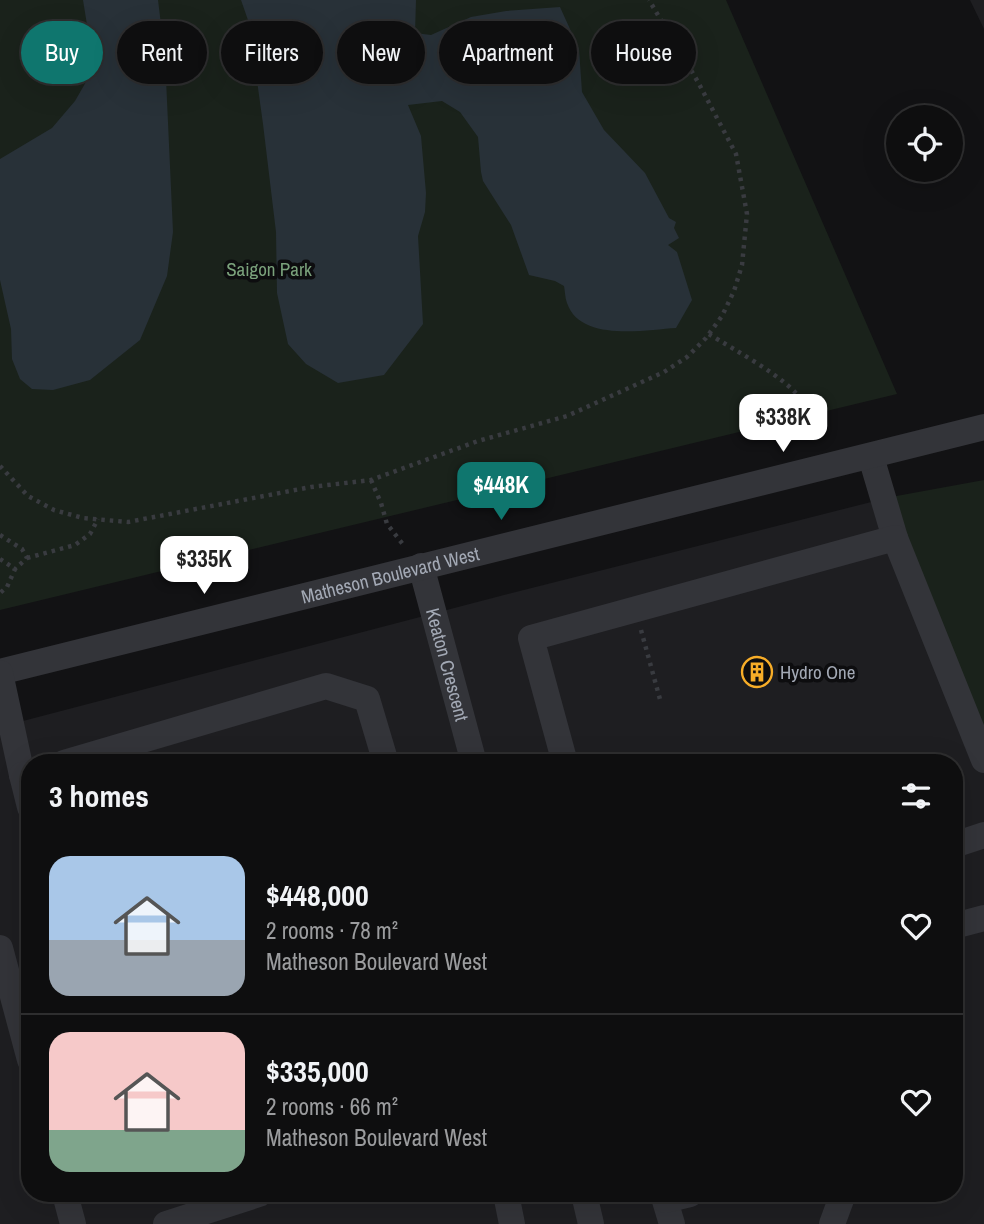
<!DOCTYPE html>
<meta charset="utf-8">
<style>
:root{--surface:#0e0e0f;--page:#1c1c1d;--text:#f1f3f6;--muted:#9b9c9e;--line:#2e2e2f;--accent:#0f766e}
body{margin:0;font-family:"Archivo Narrow",sans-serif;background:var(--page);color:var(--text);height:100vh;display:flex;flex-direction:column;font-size:26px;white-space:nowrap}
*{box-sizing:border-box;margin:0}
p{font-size:23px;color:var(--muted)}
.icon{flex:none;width:38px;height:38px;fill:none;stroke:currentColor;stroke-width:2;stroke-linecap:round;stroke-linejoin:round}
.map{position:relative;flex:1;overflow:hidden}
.side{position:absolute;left:21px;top:754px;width:942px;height:448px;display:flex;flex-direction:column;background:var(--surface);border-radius:28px;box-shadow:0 7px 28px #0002,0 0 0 2px var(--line)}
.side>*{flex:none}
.guide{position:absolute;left:21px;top:21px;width:943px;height:63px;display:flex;gap:14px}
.fabs{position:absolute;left:886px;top:105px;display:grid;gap:14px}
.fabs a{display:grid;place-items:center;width:77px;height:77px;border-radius:50%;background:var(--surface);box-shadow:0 7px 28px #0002,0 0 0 2px var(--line);font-size:35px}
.price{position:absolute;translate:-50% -60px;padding:0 16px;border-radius:14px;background:#fff;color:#222;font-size:23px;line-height:46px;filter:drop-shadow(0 2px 4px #0008)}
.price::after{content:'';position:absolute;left:50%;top:42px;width:21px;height:16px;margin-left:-10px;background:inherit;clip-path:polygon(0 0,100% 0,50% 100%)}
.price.current{background:var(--accent);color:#fff}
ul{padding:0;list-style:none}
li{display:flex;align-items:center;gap:21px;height:175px;padding:0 28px}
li+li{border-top:2px solid var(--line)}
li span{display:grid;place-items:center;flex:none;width:196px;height:140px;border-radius:21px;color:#555}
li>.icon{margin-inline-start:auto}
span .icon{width:84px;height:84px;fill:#fffc;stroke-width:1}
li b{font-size:30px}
h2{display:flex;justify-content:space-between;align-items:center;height:84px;padding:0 28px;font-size:30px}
.pill{padding:0 24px;border-radius:32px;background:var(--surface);box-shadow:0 7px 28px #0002,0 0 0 2px var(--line);font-size:24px;line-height:63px}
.pill.current{background:var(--accent);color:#fff}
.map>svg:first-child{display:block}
.built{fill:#1e1e21;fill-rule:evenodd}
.green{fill:#1a221b}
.water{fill:#283138}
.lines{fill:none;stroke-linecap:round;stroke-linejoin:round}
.path{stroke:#393b40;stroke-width:4.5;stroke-dasharray:3.5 5;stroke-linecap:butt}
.minor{stroke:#333439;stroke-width:26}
.labels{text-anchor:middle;stroke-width:7;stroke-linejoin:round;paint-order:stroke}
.park-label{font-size:19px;fill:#7aa17b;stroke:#0d0d0f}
.street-label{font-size:19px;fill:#a3a9b5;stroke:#0d0d0f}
.poi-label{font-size:19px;fill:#a3a9b5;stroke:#0d0d0f;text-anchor:start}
</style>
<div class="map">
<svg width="984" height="1224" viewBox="0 0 984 1224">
<rect width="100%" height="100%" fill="#121214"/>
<!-- built -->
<path class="built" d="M970,0H984V29Z
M891,497L984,730V1224H0V727L504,595ZM30,763H954V1194H30Z"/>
<!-- green -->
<path class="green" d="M0,0H726L897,394L0,610Z
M984,480V730L891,497Z"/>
<!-- water -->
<path class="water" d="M83,0H158L165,57L173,232L167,276L140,340L90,380L53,390L32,389L20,379L12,359L11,329L0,280V159L52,128L75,101L94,68Z
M241,0H416L415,33L431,35L471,17L506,11L560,7L579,49L582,92L604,130L645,173L669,218L676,222L674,228L679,238L668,245L677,252L692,300L676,328C644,330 580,342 567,303C565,298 565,291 564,286L555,281L529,275L511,225L483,181L481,172L478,137L460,112L442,101L408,105L421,136L426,193L425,212L418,236L423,324L384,375L338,383L306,364L288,344L277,293L276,232L263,124L249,23Z"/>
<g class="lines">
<!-- path -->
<path class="path" d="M709,334C734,350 788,378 803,402C810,415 814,430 818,444
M0,466L28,496L54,510L83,518L128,522L311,487L371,480L478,441L567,416L664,372L687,357L706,338L722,316L734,291L742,265L747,214L736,154L698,82L649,0
M371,480L381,503L387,524L405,547
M0,535L22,549L27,558L15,569
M27,558L75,545L90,534L98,519
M0,559L15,569L7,587L0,593
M641,630L661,703"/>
<!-- minor -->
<g class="minor">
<path d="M871,457L895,538"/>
<path id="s1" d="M421,566L474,763"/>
<path id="s2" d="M0,672L984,427"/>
<path d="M0,673L22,775"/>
<path d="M64,763L326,686L367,699L386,763"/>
<path d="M565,763L531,638L895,538L984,760"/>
<path d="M30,773L22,775L30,807"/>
<path d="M954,845L984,835"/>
<path d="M954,926L984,918"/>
<path d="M0,948L30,1060"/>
<path d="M65,1194L73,1224"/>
<path d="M506,1194L512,1224"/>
<path d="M584,1194L591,1224"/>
<path d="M663,1194L672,1224"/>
<path d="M665,1200L690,1194"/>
<path d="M166,1224L259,1194"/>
<path d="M832,1224L843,1194"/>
</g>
</g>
<!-- icons -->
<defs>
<g id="building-ring" transform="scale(1.575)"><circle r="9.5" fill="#0d0d0f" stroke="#f7ad28" stroke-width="1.5"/><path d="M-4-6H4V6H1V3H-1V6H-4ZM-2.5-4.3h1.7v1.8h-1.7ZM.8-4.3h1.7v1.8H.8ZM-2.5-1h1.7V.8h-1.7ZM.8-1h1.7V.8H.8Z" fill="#f7ad28"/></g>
</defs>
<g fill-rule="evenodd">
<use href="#building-ring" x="757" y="672"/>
</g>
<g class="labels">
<!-- park labels -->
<g class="park-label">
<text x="269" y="276">Saigon Park</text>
</g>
<!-- street labels -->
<g class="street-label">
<text dy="7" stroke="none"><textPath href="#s2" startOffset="402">Matheson Boulevard West</textPath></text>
<text dy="7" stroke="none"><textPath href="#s1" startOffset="102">Keaton Crescent</textPath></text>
</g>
<!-- poi labels -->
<g class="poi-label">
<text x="780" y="679">Hydro One</text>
</g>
</g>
</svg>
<div class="fabs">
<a><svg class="icon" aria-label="locate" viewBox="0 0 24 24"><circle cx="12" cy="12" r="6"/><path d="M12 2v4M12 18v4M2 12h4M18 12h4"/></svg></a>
</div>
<b class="price" style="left:783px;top:454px">$338K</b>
<b class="price current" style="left:501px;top:522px">$448K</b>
<b class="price" style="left:204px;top:596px">$335K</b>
<div class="guide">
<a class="pill current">Buy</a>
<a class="pill">Rent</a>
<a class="pill">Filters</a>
<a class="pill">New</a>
<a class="pill">Apartment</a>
<a class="pill">House</a>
</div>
<section class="side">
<h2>3 homes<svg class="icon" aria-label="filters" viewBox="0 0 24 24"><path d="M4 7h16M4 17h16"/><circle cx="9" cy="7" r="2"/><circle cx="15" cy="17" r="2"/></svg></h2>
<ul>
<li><span style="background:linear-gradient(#a9c7e8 60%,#9aa5b1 0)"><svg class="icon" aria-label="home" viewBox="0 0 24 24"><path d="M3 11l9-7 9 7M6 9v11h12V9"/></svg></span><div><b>$448,000</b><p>2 rooms · 78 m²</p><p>Matheson Boulevard West</p></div><svg class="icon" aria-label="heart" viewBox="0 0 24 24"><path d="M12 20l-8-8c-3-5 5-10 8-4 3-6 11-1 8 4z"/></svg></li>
<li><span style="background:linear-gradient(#f6c9c9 70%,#7fa58c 0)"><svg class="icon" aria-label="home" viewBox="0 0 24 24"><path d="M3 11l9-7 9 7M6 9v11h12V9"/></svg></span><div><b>$335,000</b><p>2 rooms · 66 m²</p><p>Matheson Boulevard West</p></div><svg class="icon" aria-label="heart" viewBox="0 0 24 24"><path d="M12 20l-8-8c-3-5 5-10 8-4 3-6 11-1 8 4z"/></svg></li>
</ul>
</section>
</div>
